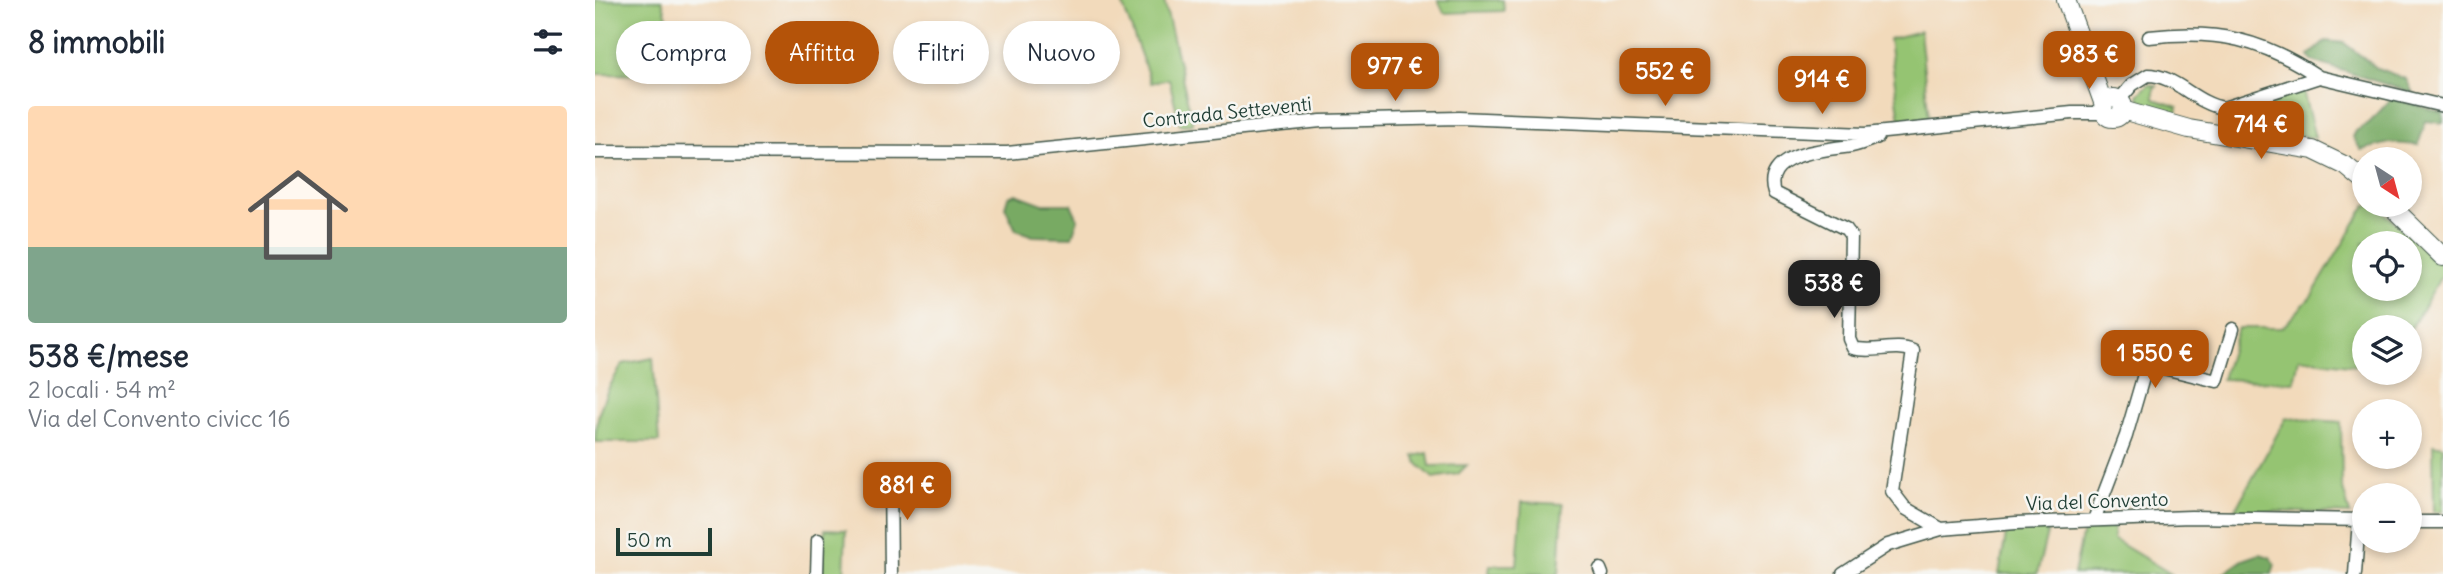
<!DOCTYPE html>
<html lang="it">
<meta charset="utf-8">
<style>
:root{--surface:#fff;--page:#f6f6f7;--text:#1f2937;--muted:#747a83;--accent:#b45309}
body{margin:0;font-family:Delius,sans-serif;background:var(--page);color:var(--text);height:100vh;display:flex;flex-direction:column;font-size:26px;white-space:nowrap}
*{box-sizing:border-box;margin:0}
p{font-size:23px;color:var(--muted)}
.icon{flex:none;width:38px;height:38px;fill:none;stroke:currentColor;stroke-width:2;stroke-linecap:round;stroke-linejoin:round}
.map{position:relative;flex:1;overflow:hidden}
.side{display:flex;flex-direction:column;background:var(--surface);width:595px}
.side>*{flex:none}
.banner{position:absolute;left:21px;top:21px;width:665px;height:63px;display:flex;gap:14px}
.needle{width:46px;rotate:144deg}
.fabs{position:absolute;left:1757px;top:147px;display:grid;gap:14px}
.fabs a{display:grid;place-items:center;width:70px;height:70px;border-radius:50%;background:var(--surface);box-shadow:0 4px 10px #0003;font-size:35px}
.scale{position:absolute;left:21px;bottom:18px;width:96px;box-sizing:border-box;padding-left:7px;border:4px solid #1f3d34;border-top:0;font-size:19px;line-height:24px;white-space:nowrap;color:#1f3d34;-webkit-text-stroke:5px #f6f6f2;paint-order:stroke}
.price{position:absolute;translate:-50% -60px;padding:0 16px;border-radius:14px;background:var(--accent);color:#fff;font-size:23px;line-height:46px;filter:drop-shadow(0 2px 4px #0008)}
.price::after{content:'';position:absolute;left:50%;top:42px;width:21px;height:16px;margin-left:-10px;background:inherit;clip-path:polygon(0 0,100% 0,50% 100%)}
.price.active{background:#222;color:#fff}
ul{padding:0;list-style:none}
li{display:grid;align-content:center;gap:14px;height:371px;padding:0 28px}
li span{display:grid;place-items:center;height:217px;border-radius:7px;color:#555}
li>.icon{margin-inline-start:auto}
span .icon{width:126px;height:126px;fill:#fffc;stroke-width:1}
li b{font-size:30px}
h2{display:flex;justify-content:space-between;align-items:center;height:84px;padding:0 28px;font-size:30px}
.chip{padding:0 24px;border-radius:32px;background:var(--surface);box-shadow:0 4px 10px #0003;font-size:24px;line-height:63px}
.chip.active{background:var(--accent);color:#fff}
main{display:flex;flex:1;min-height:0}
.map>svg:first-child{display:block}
.green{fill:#95c472;stroke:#5a8053;stroke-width:2;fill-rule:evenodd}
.forest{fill:#78aa64;stroke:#4c744c;stroke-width:2}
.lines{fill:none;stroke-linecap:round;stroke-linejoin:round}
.street-casing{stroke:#3f5548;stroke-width:15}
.secondary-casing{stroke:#3f5548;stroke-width:20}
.street{stroke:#fff;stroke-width:12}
.secondary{stroke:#fff;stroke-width:18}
.labels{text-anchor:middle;stroke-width:5;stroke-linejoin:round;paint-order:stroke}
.street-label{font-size:19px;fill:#1f3d34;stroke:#f6f6f2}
</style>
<main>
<section class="side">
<h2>8 immobili<svg class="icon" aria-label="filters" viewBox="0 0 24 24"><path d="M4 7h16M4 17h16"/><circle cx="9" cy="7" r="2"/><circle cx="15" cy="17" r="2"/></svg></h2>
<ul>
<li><span style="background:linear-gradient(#ffd9b3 65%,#7fa58c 0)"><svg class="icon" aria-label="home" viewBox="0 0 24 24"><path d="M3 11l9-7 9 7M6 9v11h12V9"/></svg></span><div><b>538 €/mese</b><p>2 locali · 54 m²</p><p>Via del Convento civicc 16</p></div></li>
</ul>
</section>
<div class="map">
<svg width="1848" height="574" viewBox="0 0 1848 574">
<rect width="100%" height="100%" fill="#f6f6f2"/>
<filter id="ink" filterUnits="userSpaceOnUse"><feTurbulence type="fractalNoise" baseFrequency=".0143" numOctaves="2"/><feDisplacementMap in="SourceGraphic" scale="14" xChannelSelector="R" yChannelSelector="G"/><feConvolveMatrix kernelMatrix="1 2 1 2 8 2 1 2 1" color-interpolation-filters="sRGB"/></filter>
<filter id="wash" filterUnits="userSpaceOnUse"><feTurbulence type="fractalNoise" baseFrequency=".00686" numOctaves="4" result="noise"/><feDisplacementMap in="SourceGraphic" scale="28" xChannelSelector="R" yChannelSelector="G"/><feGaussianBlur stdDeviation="1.57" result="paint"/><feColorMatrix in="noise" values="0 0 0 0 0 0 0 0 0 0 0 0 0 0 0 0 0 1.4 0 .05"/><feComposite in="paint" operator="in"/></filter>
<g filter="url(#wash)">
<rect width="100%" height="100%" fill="#f2dabb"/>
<!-- green -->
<path class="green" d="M0,0H67L89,75L0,74Z
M526,0H569L598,124L585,125L574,79L556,83Z
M843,0H908L909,11L849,13Z
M1325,31L1334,120L1305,121L1294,39Z
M1554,84L1563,86L1559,87V99L1583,107L1582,115L1547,107L1543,95Z
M1707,87L1720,138L1652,125L1650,108Z
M1771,205H1781L1848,266V273L1815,330V327H1769V367L1704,358L1699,382L1627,379L1643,328H1687L1716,297ZM1769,243H1815V289H1769Z
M58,358L64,442H0C1,411 11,390 28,364Z
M1691,418L1746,422L1747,485L1755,514L1640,510Z
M1838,444L1848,446V512H1839Z
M833,453L835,466L872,465L863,474L838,478L823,464L819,456Z
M927,502L968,504L964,574H894L895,565H922Z
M1454,525L1442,574H1404L1412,529Z
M1519,525L1518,539L1576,574H1479L1489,526Z
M230,529L251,530L249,574H227Z"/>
<!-- forest -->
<path class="forest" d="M1731,41L1749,43L1782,68L1811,79L1818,93L1717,61L1714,56Z
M1797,98L1848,113V123L1831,121L1823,145L1795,143L1766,150L1758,137L1761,131L1774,123Z
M421,194L448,204H476L483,219L477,237L438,236L421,230L410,207L413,197Z
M1665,554L1675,557L1680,564L1677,574H1628L1648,560Z"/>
</g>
<g filter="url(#ink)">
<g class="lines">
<!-- street casing -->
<g class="street-casing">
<path id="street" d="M1554,37C1622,29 1667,39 1724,77
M1524,100L1537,85L1553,75C1581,75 1600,104 1629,108L1724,77L1848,106
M1283,137C1275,140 1266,144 1257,146C1232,149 1166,153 1179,193L1251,229L1256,236L1254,339L1258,348C1278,354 1300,343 1318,351L1297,491L1310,508L1346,529
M0,152L412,153L726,121L864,118L1270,134L1477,113H1510
M295,471L296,574
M1499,520L1531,436L1552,364L1622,381L1638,329
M1815,522H1848
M1005,569L1007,574
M222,574L223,540
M1248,574L1293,545L1346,529L1421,523L1596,517L1769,520
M1760,574L1764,520"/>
</g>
<!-- secondary casing -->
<g class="secondary-casing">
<path id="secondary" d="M1471,0L1509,105
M1508 108a10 10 0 1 1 20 0a10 10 0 1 1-20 0Z
M1527,110L1594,129L1718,150L1751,166L1769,181
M1795,205L1848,257"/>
</g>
<!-- street -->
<use href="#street" class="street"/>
<!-- secondary -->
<use href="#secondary" class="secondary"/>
</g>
</g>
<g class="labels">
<!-- street labels -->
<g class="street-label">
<text transform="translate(632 112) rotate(-6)" y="7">Contrada Setteventi</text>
<text transform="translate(1502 501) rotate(-2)" y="7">Via del Convento</text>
</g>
</g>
</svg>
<div class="fabs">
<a><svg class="needle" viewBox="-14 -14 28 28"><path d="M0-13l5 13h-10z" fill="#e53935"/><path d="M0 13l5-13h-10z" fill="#747a83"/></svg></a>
<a><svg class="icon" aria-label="locate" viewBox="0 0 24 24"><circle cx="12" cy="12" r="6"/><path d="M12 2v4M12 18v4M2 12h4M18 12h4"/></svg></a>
<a><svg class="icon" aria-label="layers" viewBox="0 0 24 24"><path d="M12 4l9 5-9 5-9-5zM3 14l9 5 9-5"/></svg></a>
<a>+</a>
<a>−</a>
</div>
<div class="scale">50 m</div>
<b class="price" style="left:1494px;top:91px">983 €</b>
<b class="price" style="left:800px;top:103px">977 €</b>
<b class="price" style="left:1070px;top:108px">552 €</b>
<b class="price" style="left:1227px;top:116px">914 €</b>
<b class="price" style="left:1666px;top:161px">714 €</b>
<b class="price active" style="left:1239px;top:320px">538 €</b>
<b class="price" style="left:1560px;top:390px">1 550 €</b>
<b class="price" style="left:312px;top:522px">881 €</b>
<div class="banner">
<a class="chip">Compra</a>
<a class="chip active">Affitta</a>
<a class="chip">Filtri</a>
<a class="chip">Nuovo</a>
</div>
</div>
</main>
